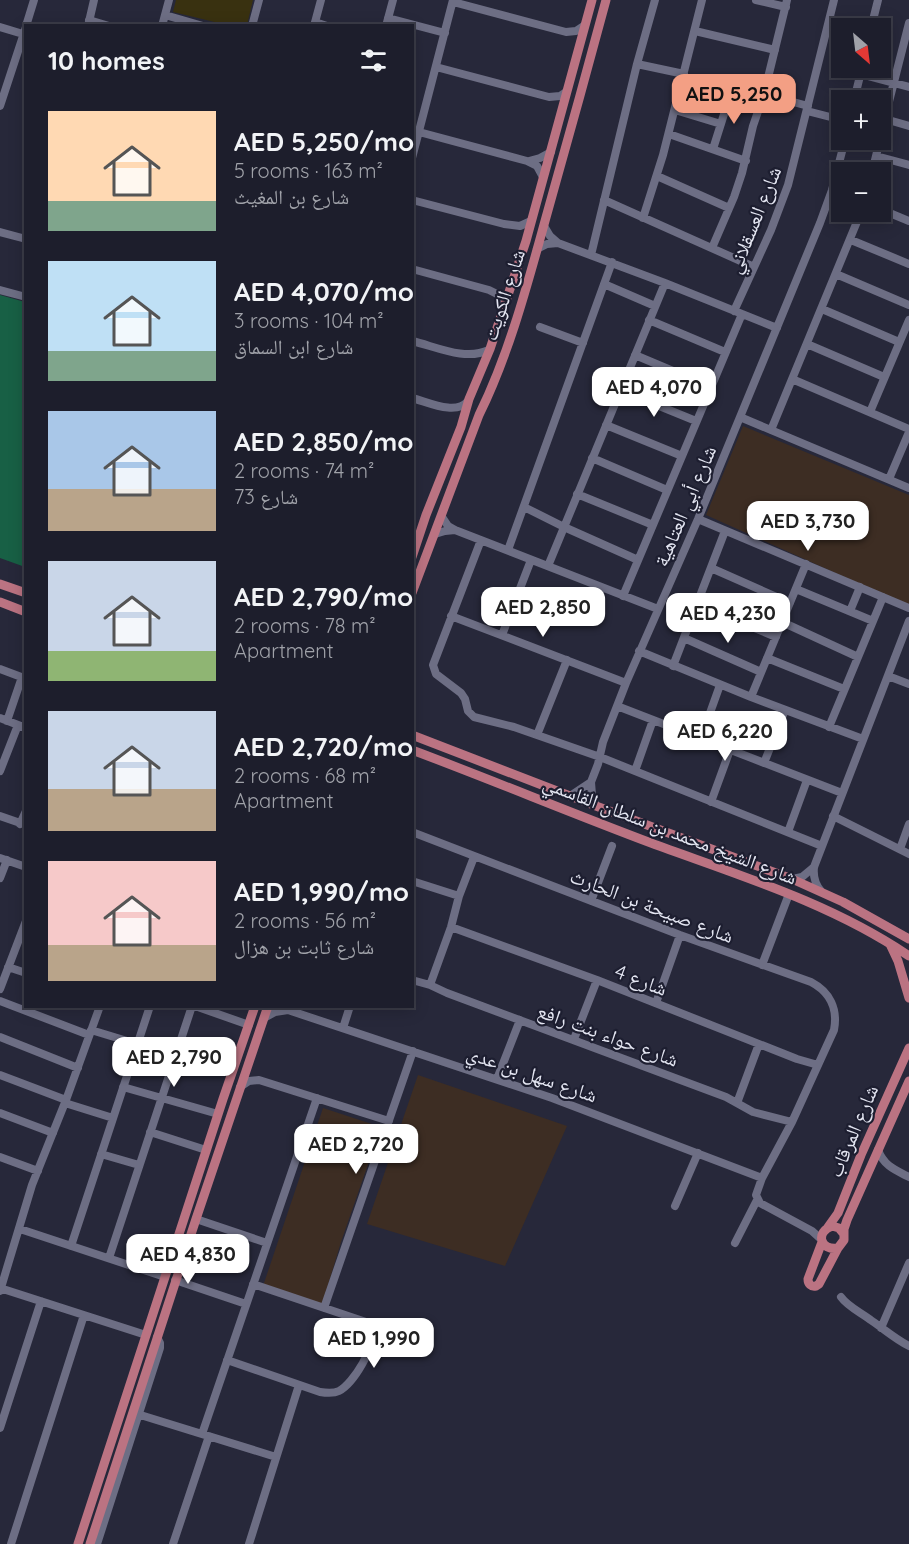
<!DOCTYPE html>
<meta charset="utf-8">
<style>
:root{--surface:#1d1e2c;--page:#2a2b38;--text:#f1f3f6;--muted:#a0a2a9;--line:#3b3c48;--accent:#f39f84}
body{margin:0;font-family:Quicksand,"Noto Naskh Arabic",sans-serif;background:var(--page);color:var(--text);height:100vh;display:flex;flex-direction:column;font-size:22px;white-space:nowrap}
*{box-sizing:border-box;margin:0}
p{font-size:20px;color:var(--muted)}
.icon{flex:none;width:33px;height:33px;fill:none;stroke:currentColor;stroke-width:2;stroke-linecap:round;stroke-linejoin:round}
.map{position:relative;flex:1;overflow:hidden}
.side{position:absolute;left:24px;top:24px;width:390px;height:984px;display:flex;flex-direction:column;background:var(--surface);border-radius:0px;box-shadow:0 3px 15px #0003,0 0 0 2px var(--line)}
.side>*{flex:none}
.needle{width:39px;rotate:152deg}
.tools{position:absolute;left:831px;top:18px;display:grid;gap:12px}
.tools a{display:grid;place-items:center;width:60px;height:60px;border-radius:0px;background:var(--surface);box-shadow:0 3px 15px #0003,0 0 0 2px var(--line);font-size:30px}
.price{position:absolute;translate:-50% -51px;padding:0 14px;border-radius:12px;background:#fff;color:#222;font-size:20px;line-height:39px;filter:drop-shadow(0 2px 3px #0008)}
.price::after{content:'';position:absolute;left:50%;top:36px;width:18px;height:14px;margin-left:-9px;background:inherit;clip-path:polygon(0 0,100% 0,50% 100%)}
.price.current{background:var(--accent);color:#111}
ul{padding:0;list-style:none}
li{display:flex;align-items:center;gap:18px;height:150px;padding:0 24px}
li span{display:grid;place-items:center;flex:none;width:168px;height:120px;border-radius:0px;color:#555}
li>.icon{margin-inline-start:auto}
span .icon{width:72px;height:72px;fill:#fffc;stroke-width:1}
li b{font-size:26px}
h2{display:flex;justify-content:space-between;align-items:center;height:72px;padding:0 24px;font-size:26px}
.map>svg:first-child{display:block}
.education{fill:#3d2d23}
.green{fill:#186045}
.sand{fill:#393110}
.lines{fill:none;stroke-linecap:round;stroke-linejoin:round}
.minor{stroke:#6d6e84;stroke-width:8}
.major{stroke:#bb7382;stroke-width:9}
.labels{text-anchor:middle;stroke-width:4.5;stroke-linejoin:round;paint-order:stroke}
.street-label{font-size:20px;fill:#e4e6f2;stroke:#1d1e30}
</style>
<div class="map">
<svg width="909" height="1544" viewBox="0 0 909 1544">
<rect width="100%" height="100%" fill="#27283a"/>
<!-- education -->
<path class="education" d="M743,426L909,495V606L706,515Z
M418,1075L567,1126L505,1266L367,1224Z
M323,1108L381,1127L341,1242L322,1305L263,1286Z"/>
<!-- green -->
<path class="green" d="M0,295L25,302V567L0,558Z"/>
<!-- sand -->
<path class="sand" d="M176,0H253L247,25H227L173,12Z"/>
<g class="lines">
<!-- minor -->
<path class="minor" d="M756,0L786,7
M453,2L566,32L576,31L585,25
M165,15L203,26
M388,18L445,33
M89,20L109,26
M315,22L327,26
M26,26L34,0
M88,26L94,0
M162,26L169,0
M252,26L259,0
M314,26L321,0
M386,26L393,0
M0,27L23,34
M871,28L878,0
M695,31L775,50
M637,64L684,74
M436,67L549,97L560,96L566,92
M860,74L909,87
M683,77L762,101
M764,94L808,106
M854,100L862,68
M0,106L26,27
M675,110L721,124
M807,111L842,120
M885,119L909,126
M419,132L527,161L537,166L543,177
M669,134L746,161
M880,137L909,23
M713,149L731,92
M876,156L909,165
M412,158L453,0
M529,161L540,158L551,152
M872,172L880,140
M657,176L729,208
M412,200L504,224L520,226L531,221
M604,200L754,267
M880,209L909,221
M643,218L663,155L702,0
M544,226L550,236L558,243L665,283L777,328
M0,232L26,239
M851,240L909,264
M712,248L734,197L742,173L753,126L764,94L787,0
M537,249L547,244L558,243
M591,255L637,64L655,0
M412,269L489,290L497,294L505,303
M836,274L909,305
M604,284L655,306
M0,290L26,297
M822,309L899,342
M734,311L771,230L788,185L834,0
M649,320L725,352
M540,327L583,343
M412,341C437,347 465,361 489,350
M807,344L884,377
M635,355L711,387
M792,379L909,429
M620,390L696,421
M412,398C428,402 456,416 468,401
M870,412L909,320
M740,417L909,488
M606,425L682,456
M771,430L861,212
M592,458L667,490
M889,479L909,432
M577,494L653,525
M524,507L564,527L638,560
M442,517L448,526L455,530L658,609
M698,519L909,608
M435,534L445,531L455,530
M481,540L433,665L436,674L461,693L465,699L468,711L474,717L514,727L600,757L822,846
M508,550L612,262
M548,566L665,283
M711,568L790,603
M796,589L873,621
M623,596L742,314
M697,604L776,637
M850,611L860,587
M451,616L626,683
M782,622L858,657
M502,635L531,560
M684,638L761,672
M639,651L751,697L863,739
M767,658L844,689
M673,666L725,531
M0,669L24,678
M888,676L909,684
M751,697L806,564
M617,706L842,793
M0,718L26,728
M7,721L22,677
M829,727L883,597
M537,735L567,660
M701,738L720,685
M764,763L785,710
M0,771L18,725
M635,771L653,720
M570,796L591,782
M711,802L730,750
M596,806L592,795L591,782L598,764L603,742L626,683L698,519L820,223L832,190L845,140
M0,816L26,825
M833,816L909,854
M20,824L26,811
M412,832L680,935L811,982C830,992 838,1009 834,1030L792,1122L762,1178L756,1195L760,1203L812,1231L822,1240
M788,832L807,780
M900,849L909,824
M0,858L26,867
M0,878L7,860
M792,879L802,877L814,867
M412,881L459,896
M821,891C815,884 813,876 814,867L909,621
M591,901L612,846
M451,927L597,980L797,1059L818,1065
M762,965L789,894
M8,967L26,973
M412,980L430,985L447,993L726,1097L753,1112L792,1122
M430,985L451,927L459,896L474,857
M0,989L26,921
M0,1001L89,1035
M656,1003L680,935
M195,1006L249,1025
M284,1006L288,1010L552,1098L762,1178
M264,1018L275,1012L288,1010
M343,1028L350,1006
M91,1030L137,1044
M0,1037L78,1068
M574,1039L597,980
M0,1075L66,1100
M497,1079L520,1020
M123,1087L218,1114
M240,1087L249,1081L259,1080L389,1121
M65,1103L113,1118
M737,1103L759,1044
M0,1113L53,1133
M150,1132L206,1150
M878,1150C884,1166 895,1170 909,1177
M101,1154L139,1165
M0,1157L38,1171
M675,1206L698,1153
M196,1219L267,1243
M20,1229L165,1277
M735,1243L757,1200
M71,1246L150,1006
M109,1258L192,1006
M175,1280L246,1304
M0,1288L146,1335
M0,1291L32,1185L66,1100L100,1006
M841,1297C848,1307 862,1313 872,1321C884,1329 895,1339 909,1346
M324,1308L413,1051
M881,1328L909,1263
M227,1360L320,1392C326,1393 333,1394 339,1391C353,1384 377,1345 372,1329C371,1324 369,1324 366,1322L253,1284
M134,1413L276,1457
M0,1428L41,1301
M202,1434L317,1098
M11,1544L84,1315
M97,1544L160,1348V1343L157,1337
M173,1544L209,1436
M249,1544L299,1385"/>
<!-- major -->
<path class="major" d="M412,557L426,515L461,427L469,399L490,349L526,241L592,0
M0,584L26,593
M412,593L479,415C509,354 527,286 545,221C566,147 586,74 606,0
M0,602L26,612
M412,735L596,806L792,879L843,902L909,939
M412,750C492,780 571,813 651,843C738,875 831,903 909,956
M890,944L898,961L909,998
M828,1227L838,1213L861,1155L909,1048
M844,1234L839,1228L832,1226C815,1232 820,1251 838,1248L844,1240V1229L847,1220L909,1081
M822,1242L808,1279C808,1284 811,1287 816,1286L819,1284L838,1248
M78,1544L223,1099L255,1006
M90,1544L196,1219L268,1006"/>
</g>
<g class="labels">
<!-- street labels -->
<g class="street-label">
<text transform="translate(754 220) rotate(-68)" y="7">شارع العسقلاني</text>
<text transform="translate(504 295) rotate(-72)" y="7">شارع الكويت</text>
<text transform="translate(685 506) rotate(-67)" y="7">شارع أبي العتاهية</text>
<text transform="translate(670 830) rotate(21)" y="7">شارع الشيخ محمد بن سلطان القاسمي</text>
<text transform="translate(652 906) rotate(21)" y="7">شارع صبيحة بن الحارث</text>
<text transform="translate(641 980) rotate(21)" y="7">شارع 4</text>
<text transform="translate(608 1035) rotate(20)" y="7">شارع حواء بنت رافع</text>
<text transform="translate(532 1074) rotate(19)" y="7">شارع سهل بن عدي</text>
<text transform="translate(853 1131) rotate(-67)" y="7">شارع المرقاب</text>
</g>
</g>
</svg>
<div class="tools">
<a><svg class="needle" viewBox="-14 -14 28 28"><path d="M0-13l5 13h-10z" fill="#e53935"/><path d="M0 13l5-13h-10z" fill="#a0a2a9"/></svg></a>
<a>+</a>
<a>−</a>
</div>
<b class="price current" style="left:734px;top:125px">AED 5,250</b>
<b class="price" style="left:654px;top:418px">AED 4,070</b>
<b class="price" style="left:808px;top:552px">AED 3,730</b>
<b class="price" style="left:543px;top:638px">AED 2,850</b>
<b class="price" style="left:728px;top:644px">AED 4,230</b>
<b class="price" style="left:725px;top:762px">AED 6,220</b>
<b class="price" style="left:174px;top:1088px">AED 2,790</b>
<b class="price" style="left:356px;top:1175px">AED 2,720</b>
<b class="price" style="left:188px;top:1285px">AED 4,830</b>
<b class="price" style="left:374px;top:1369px">AED 1,990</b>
<section class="side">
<h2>10 homes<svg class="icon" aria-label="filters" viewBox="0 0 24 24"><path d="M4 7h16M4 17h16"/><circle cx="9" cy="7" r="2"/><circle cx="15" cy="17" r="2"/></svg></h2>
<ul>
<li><span style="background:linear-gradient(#ffd9b3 75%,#7fa58c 0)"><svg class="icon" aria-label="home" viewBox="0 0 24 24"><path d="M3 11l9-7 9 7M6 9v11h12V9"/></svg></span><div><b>AED 5,250/mo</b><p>5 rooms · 163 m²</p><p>شارع بن المغيث</p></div></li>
<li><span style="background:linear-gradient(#bfe0f5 75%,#7fa58c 0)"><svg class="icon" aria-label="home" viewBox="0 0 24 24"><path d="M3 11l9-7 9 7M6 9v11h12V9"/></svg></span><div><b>AED 4,070/mo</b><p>3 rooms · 104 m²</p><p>شارع ابن السماق</p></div></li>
<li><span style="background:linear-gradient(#a9c7e8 65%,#b9a48a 0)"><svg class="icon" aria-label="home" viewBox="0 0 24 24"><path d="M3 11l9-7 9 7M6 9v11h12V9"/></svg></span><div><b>AED 2,850/mo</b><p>2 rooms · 74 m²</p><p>شارع 73</p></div></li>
<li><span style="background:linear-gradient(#c9d6e8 75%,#8fb573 0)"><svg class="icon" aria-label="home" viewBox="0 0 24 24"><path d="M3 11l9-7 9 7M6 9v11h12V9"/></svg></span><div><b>AED 2,790/mo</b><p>2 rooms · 78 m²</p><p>Apartment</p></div></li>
<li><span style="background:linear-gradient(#c9d6e8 65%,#b9a48a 0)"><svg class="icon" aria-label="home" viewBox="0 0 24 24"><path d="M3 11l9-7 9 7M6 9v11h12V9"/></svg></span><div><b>AED 2,720/mo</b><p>2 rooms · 68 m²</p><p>Apartment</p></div></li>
<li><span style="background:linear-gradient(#f6c9c9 70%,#b9a48a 0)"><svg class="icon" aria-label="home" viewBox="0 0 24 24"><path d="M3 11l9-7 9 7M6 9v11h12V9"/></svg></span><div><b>AED 1,990/mo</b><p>2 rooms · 56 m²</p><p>شارع ثابت بن هزال</p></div></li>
</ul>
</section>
</div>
